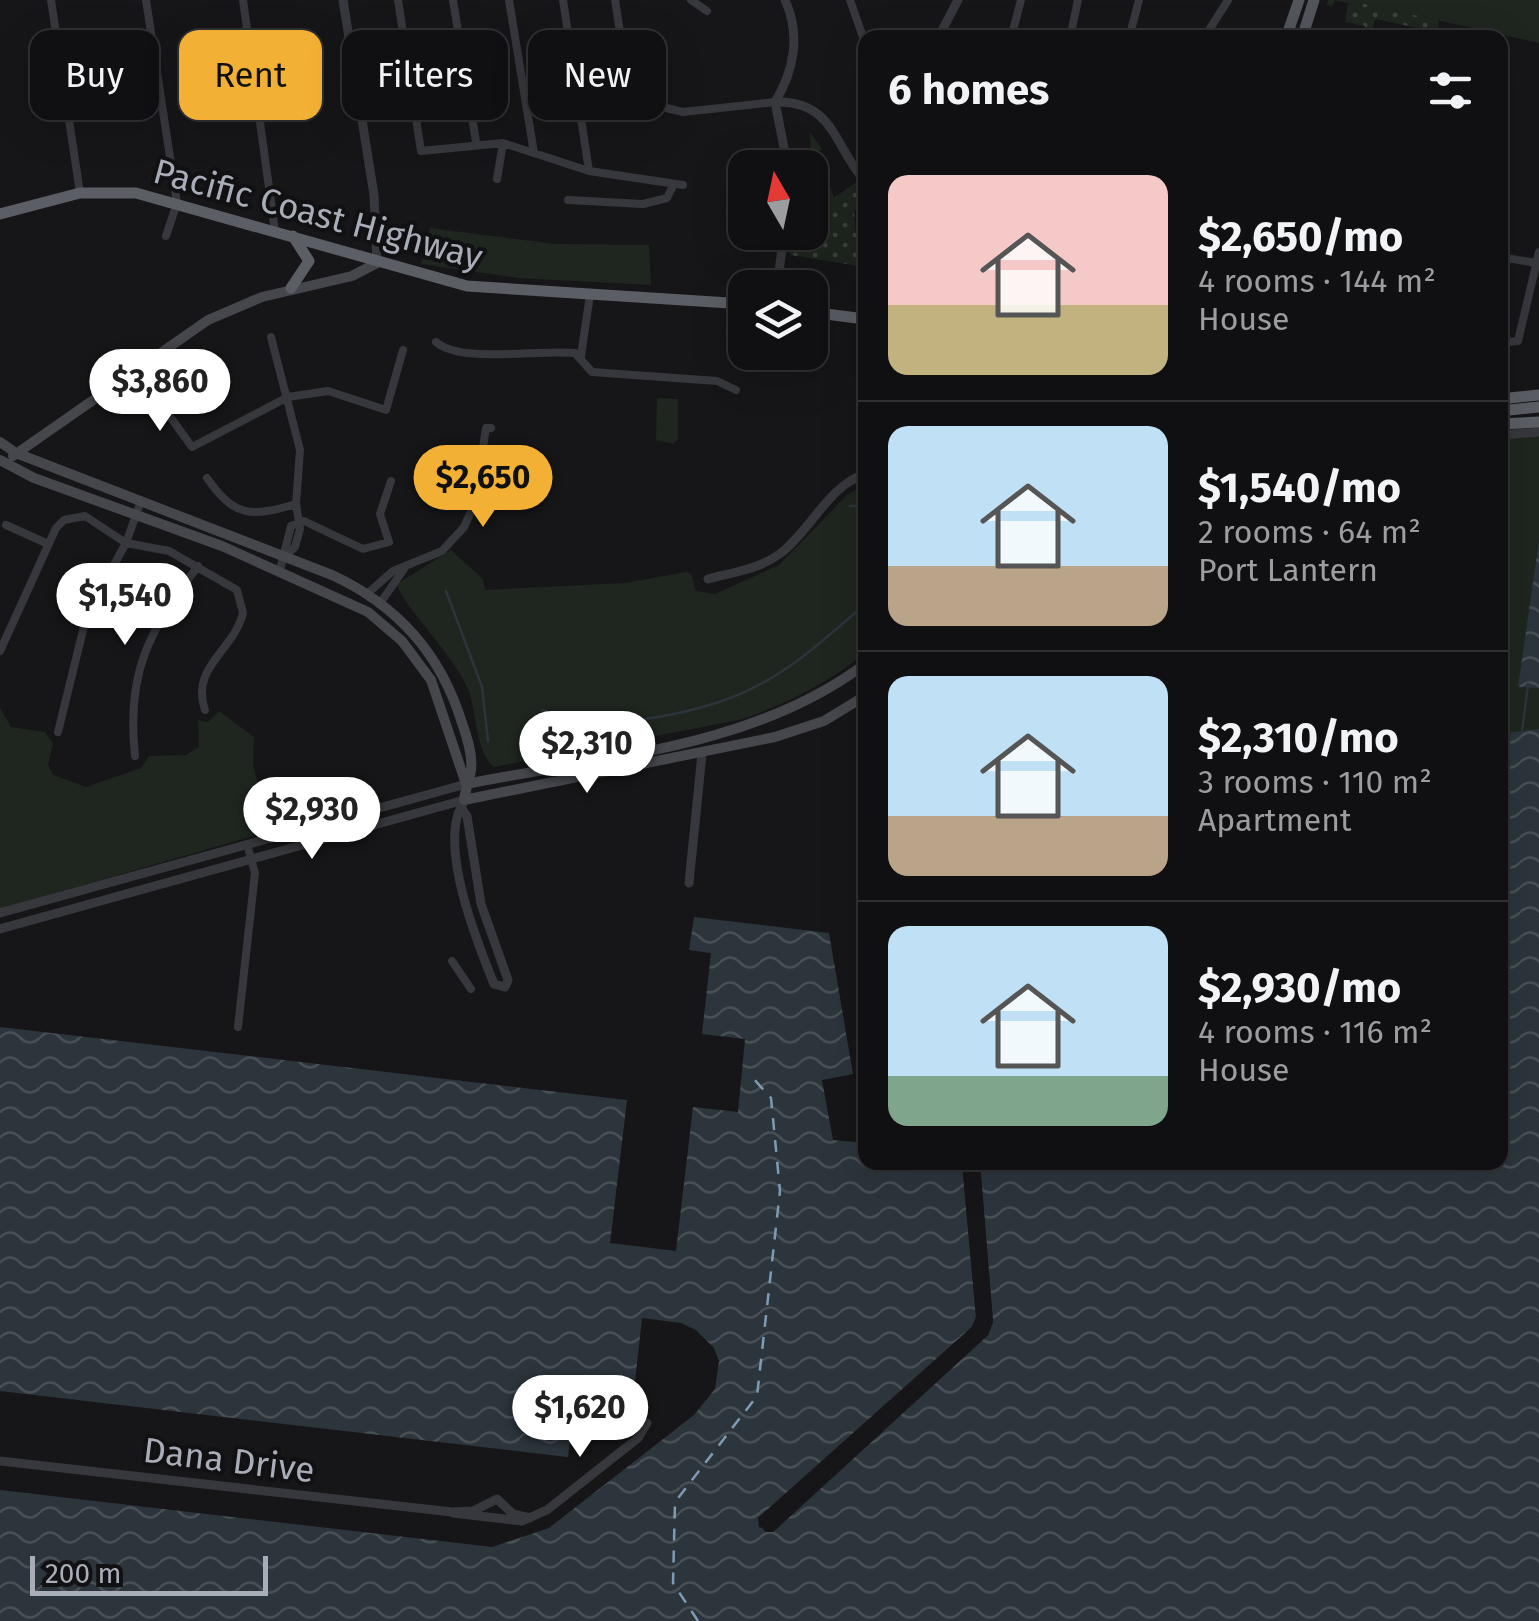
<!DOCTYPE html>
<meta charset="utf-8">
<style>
:root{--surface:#101012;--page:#1e1e20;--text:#f1f3f6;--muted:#9c9d9f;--line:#303032;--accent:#f2b134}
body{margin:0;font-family:"Fira Sans",sans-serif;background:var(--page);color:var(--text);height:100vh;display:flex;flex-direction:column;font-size:38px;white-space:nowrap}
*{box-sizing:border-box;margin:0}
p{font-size:32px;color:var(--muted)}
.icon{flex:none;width:55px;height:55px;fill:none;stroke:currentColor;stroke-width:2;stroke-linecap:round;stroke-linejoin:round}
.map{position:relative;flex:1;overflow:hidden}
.details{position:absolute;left:858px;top:30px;width:650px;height:1140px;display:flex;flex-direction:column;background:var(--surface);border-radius:20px;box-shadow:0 10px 40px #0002,0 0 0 2px var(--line)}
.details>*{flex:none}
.guide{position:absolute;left:30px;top:30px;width:678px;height:90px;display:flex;gap:20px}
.needle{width:65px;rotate:351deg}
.fabs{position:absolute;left:728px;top:150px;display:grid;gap:20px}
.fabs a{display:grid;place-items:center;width:100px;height:100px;border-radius:20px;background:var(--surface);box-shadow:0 10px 40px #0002,0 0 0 2px var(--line);font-size:50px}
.scale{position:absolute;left:30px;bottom:25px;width:238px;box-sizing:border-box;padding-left:10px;border:5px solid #a8adb8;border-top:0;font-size:28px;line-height:35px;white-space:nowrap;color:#a8adb8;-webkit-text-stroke:8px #111113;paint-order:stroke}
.price{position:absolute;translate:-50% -85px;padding:0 22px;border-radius:35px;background:#fff;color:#222;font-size:32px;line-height:65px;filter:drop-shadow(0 2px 5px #0008)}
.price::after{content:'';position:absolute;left:50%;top:60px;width:30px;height:22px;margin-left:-15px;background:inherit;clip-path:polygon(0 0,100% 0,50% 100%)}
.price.on{background:var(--accent);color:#111}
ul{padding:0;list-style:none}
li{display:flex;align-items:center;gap:30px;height:250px;padding:0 30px}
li+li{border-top:2px solid var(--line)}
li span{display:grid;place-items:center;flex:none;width:280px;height:200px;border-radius:20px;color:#555}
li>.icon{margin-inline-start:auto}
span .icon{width:120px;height:120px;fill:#fffc;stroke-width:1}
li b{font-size:42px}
h2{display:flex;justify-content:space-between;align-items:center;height:120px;padding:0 30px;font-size:42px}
.chip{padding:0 35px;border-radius:20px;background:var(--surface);box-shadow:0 10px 40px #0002,0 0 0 2px var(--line);font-size:35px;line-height:90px}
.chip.on{background:var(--accent);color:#111}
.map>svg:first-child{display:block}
.grass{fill:url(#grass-dots)}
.green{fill:#1e261f}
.water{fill:url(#water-waves)}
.pier{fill:#161618}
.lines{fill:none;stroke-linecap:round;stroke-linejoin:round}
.stream{stroke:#2c353c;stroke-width:2.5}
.ferry{stroke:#7f9bb3;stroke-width:2.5;stroke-dasharray:12 10;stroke-linecap:butt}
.minor{stroke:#37383d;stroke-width:8}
.tertiary{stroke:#37383d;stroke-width:9}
.secondary{stroke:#45474d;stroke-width:10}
.primary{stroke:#53555c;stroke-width:11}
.trunk{stroke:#5b5e65;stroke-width:11}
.labels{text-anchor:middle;stroke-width:8;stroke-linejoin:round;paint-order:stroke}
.street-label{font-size:35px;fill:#a8adb8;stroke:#111113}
</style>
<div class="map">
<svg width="1539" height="1621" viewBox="0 0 1539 1621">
<defs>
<pattern id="grass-dots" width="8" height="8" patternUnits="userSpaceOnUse" patternTransform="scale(2.5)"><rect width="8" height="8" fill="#1e261f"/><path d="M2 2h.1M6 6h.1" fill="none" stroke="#3c433d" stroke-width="1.8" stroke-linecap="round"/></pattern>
<pattern id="water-waves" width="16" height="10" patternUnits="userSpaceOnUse" patternTransform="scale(2.5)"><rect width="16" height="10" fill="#2c353c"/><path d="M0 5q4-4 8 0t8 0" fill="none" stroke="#485056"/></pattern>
</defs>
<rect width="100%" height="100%" fill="#161618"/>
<!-- grass -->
<path class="grass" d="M1328,0H1373L1440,15L1437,32L1375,19L1371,35L1365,33V26L1345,22L1348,3L1335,0L1332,6L1327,5Z
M810,133L822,149L817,152L834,198L855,183L865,193L854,212L856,237L865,245V267L790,255L793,233L810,232V199H828L821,167H797L795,154L811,151Z"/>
<!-- green -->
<path class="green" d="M1347,0H1539V43Z
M430,228L556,244L649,245L651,285L518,278L421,264Z
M657,398L678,399V439L673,444L656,440Z
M1539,428V729L1511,732L1500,771V431Z
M865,485V653C828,683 785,705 739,720L494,767C475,752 477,710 467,687C453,654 401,604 397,584L451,550L483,579L485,590L625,583L686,572L691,574L696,591L715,594L779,565L847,495Z
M0,708L11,727L45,732L53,743L48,765L53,775L86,787L141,768L149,756L186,755L199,747L198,720L208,722L219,711L254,737L253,765L271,831L0,909Z"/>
<!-- water -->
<path class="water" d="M1539,541V688L1518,687Z
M1539,729V1621H0V1490L492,1547L549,1528L694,1415L715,1389L719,1361L714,1348L696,1330L681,1323L642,1318L634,1391L577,1385L568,1457L0,1391V1027L627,1100L610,1243L676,1251L693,1107L738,1112L745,1039L702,1034L711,953L689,950L694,917L829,933L853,1074L822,1080L833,1140L865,1143V1162L962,1163L976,1317L972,1327L758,1518L759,1527L773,1532L988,1335L993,1322L980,1163L1500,1162V771L1511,732Z"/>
<!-- pier -->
<path class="pier" d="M967,1162L981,1317L976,1329L763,1520L764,1524L771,1527L984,1332L988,1321L975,1162L980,1163L993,1322L988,1335L773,1532H765L758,1518L972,1327L976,1317L962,1163Z"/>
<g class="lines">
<!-- stream -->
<path class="stream" d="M850,506H865
M446,591L482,687L488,741
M542,710C584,729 601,726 646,719C752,702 786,674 865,604
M1522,731L1528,684"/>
<!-- ferry -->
<path class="ferry" d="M698,1621L673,1583L675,1502L757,1396L780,1191L771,1098L751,1076"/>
<!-- minor -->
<path class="minor" d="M51,0L80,193
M146,0L177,203L166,236
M243,0L275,231
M398,0L421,151L503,143L589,171L683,185
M453,0L476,142
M509,0L534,153
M563,0L589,171
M615,0L629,89
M691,0L707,11
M850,0L865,43
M1011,38L1021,0
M1070,38L1078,0
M1129,38L1139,0
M1204,38L1228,0
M573,56L654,105L683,112L775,102
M497,179L503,143
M568,200L643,204L667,198L674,184
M1500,257L1537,263
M271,337L300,450L296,504L300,529L295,547L285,557
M436,342C461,364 539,349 575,353L592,372L717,381L736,390
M1500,343L1518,341L1539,252
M581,356L590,295
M158,400L192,447L288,397L328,391L386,410L403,350
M1500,471L1501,472
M207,478C235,518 251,517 296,504
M6,525L46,543
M280,570L291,526L304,521L363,549L389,542L380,514L391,481
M368,593L393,571L442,551L464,527L474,505L486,428H491
M381,602L404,569
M0,651L56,528L64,520L85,516L126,543L169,551L237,590L243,613C233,652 190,667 205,710
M58,732L87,614L126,543L141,501
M135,756C126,672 149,631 198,566
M452,961L471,989
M238,1027L255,873L247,844"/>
<!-- tertiary -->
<path class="tertiary" d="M343,0L374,195L377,263
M785,0C801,35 794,71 775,102L788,168
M938,38L958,0
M357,91C376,100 394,88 414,94L360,106
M775,102C834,100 834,147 865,181
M777,288L784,232
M1500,435L1539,432
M708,579C734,572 758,570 781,553C811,530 828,486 865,474
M859,668L865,677
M689,883L702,754
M0,913L466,784
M0,929L464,800C463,805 460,809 458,814C444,859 477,942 494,984L505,987L508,980L481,904L467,816L462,809
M0,1461L452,1512L473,1511L497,1499L513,1514L530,1518
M453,1513L522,1521L547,1510L638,1438L647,1423"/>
<!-- secondary -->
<path class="secondary" d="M0,442L16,453L332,575C397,605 441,654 462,723C467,737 473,755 471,770C470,780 465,790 464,800L775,737L824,721L865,696
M13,456L208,320L262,297L352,276L377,263
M0,460L34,478L222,546L368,612L402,641L431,680L466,784
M466,784C601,757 752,749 865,664"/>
<!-- primary -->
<path class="primary" d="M1286,38L1299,0
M1302,38L1314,0"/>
<!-- trunk -->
<path class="trunk" d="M0,214L80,193H136L467,286L745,304
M291,288L309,261L293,236
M810,312L865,319
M1500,399L1539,395
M1500,411L1539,407
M1500,424L1539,422"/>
</g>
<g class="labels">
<!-- street labels -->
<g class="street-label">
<text transform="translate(318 214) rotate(15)" y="12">Pacific Coast Highway</text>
<text transform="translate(229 1460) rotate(7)" y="12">Dana Drive</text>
</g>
</g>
</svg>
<div class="fabs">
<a><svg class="needle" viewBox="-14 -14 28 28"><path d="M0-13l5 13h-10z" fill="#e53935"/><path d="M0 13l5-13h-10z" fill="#9c9d9f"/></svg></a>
<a><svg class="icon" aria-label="layers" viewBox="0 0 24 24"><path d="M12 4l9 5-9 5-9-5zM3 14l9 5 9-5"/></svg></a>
</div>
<div class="scale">200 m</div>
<b class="price" style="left:160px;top:434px">$3,860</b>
<b class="price on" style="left:483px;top:530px">$2,650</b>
<b class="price" style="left:125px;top:648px">$1,540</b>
<b class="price" style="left:587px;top:796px">$2,310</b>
<b class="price" style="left:312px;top:862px">$2,930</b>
<b class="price" style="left:580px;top:1460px">$1,620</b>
<div class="guide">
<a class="chip">Buy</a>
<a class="chip on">Rent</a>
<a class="chip">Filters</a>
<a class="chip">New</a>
</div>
<section class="details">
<h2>6 homes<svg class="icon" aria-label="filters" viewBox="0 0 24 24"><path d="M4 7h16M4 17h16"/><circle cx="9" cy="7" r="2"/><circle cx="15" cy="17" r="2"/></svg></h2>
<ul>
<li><span style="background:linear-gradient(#f6c9c9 65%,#c2b280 0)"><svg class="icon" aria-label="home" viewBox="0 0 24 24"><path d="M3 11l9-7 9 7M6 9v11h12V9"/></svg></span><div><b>$2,650/mo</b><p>4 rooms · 144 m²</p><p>House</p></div></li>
<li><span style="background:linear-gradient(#bfe0f5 70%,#b9a48a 0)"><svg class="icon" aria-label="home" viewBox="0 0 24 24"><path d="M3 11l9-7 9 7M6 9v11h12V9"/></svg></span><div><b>$1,540/mo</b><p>2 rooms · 64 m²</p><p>Port Lantern</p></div></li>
<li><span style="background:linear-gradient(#bfe0f5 70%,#b9a48a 0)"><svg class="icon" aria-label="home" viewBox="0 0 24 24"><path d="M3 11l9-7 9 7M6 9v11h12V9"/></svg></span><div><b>$2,310/mo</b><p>3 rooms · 110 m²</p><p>Apartment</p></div></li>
<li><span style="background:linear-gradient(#bfe0f5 75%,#7fa58c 0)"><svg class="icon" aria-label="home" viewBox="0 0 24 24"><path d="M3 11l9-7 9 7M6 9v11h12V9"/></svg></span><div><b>$2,930/mo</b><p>4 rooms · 116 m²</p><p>House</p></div></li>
</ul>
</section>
</div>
